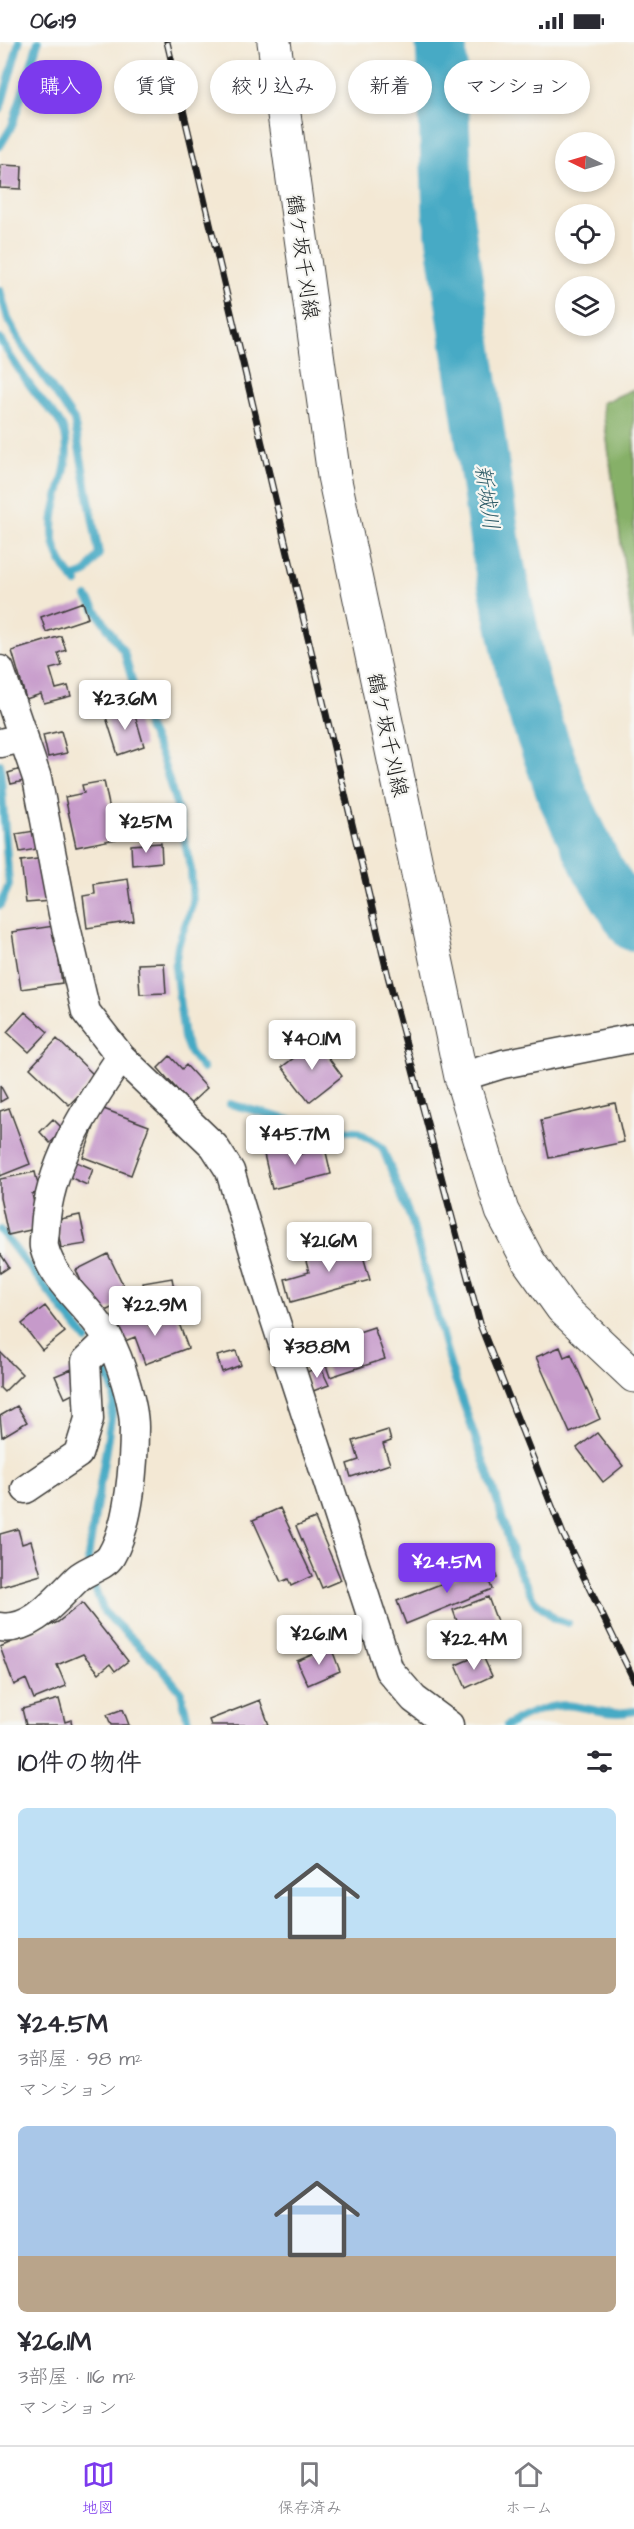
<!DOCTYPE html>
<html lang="ja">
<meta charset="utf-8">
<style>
:root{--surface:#fff;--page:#f7f7f7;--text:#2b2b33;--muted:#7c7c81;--line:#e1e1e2;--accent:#7c3aed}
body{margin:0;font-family:"Architects Daughter","Klee One",sans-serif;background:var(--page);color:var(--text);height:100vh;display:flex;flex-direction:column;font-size:22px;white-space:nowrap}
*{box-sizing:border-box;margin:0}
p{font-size:20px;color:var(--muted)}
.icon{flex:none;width:33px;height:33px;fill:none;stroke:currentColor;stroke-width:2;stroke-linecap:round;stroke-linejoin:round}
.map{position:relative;height:1683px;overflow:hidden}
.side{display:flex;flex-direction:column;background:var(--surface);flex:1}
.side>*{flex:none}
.banner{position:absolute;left:18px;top:18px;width:598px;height:54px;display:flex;gap:12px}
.needle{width:39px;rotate:275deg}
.controls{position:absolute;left:555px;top:90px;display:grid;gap:12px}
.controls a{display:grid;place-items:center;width:60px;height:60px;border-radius:50%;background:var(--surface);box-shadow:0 3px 9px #0003;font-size:30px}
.price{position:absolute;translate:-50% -51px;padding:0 14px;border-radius:6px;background:#fff;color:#222;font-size:20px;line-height:39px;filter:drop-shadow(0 2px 3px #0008)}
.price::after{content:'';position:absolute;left:50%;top:36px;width:18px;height:14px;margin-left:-9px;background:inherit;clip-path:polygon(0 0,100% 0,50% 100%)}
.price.on{background:var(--accent);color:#fff}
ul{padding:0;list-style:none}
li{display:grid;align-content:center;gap:12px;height:318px;padding:0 18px}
li span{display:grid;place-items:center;height:186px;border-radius:9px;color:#555}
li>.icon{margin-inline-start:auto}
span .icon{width:108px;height:108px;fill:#fffc;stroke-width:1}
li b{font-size:26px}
h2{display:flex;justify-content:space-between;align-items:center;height:72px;padding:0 18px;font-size:26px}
.chip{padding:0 21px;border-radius:27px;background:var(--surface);box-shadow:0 3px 9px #0003;font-size:21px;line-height:54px}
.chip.on{background:var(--accent);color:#fff}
.status{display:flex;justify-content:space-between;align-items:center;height:42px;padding:0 30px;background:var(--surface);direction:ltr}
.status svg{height:16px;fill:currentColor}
.menu{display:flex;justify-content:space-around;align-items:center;height:84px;border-top:2px solid var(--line);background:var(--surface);font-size:16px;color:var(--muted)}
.menu a{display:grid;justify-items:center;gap:3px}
.menu .on{color:var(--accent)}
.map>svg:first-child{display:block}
.forest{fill:#86b067;stroke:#516642;stroke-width:1.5}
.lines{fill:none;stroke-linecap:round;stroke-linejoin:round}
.stream{stroke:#46aac5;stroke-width:8}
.river{stroke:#46aac5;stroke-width:51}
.building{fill:#c69aca}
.minor-casing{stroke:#3c3b38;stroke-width:31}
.major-casing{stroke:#3c3b38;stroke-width:35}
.minor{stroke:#fff;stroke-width:28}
.major{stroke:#fff;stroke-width:33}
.rail-casing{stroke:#1c1c1c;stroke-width:7}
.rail{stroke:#f6f6f2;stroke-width:4.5;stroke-dasharray:14;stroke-linecap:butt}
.labels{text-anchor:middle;stroke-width:4.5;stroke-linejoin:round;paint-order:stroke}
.street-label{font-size:21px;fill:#1c1c1c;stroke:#f6f6f2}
.water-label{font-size:22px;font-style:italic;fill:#2f5c68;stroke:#f6f6f2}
</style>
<div class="status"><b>06:19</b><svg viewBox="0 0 49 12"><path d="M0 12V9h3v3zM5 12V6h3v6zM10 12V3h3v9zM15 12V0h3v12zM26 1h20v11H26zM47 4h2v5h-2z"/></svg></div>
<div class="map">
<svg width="634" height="1683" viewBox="0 0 634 1683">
<rect width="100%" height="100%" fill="#f6f6f2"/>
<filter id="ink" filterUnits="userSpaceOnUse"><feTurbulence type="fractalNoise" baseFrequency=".0167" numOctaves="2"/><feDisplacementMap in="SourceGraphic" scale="12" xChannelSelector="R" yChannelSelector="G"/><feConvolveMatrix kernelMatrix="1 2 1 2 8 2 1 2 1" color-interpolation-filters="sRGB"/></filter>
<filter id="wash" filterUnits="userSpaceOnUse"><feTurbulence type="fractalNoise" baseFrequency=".008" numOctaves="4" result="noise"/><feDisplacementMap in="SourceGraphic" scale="24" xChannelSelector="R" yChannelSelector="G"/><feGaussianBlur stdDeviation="1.35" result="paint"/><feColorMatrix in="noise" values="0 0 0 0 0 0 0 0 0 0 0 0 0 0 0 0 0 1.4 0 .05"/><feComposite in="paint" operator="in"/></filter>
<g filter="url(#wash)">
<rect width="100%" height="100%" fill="#f3e8d4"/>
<!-- forest -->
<path class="forest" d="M634,347V597L602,361Z"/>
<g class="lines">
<!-- stream -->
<path class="stream" d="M0,68L19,0
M0,104L12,84L38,0
M0,248L8,277L24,306L74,378L99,512L86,531L72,536
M0,297C12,318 26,339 41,358C50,369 61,377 65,392C77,444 24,485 77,541
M87,555L124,610L141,670L162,716L177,765L191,827L193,861L178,903L175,925L184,996L190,1011L203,1027
M0,722L9,843L0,863
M230,1062L323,1087L357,1089L382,1105L412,1180L451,1326L498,1461L515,1520L534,1558L555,1577L568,1581
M0,1188L87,1298
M103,1320L115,1353L88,1515L90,1534L104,1570L159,1623L181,1650L189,1683
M507,1683C525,1673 553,1660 574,1664C597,1668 611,1674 634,1669"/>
<!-- river -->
<path class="river" d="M441,0L448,172L496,507L526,650L563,754L598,827L634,884"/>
</g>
<g id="blocks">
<!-- building -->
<path class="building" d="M1,123L22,124L21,147L0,146Z
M83,560L88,576L46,590L41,575Z
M61,594L66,608L58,611L62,624L50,627L56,647L68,644L71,654L44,661L41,652L26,657L12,609Z
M133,666L144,704L118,713L106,675Z
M61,689L67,711L48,715L43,693Z
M21,727L24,739L11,742L8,731Z
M104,739L116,797L76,805L65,755L84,751L82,743Z
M34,789L37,807L20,810L16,792Z
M161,801L162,820L132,823L131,803Z
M46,816L51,859L26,861L21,819Z
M128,837L134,879L87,886L83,854L95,852L94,842Z
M54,884L62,941L21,947L12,890Z
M164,921L166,951L140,952L138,922Z
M25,970L48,990L29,1010L7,990Z
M57,997L96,1035L69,1063L30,1026Z
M316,999L342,1034L309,1060L282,1025Z
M170,1014L182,1027L186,1023L207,1046L190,1062L158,1026Z
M0,1043L7,1056L0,1060Z
M615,1061L624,1100L549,1116L541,1078Z
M9,1066L30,1122L0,1134V1069Z
M101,1066L149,1084L131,1133L83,1115Z
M53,1077L64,1088L50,1101L40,1090Z
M286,1102L290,1114L325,1106L331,1132L272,1147L263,1108Z
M74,1119L93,1127L87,1143L67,1134Z
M35,1130L40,1151L32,1152L39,1186L8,1193L0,1156V1137Z
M80,1173L86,1202L61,1206L56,1178Z
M359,1200L370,1238L291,1260L285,1237L309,1230L305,1216Z
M0,1211L9,1225L0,1231Z
M108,1212L130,1257L97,1273L76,1228Z
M172,1236L175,1252L146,1257L143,1241Z
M45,1264L65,1290L42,1308L22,1282Z
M146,1273L149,1283L176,1273L188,1306L145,1322L135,1295L125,1299L119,1283Z
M374,1285L385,1317L330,1335L319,1303Z
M560,1305L564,1315L571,1312L600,1377L570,1391L536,1315Z
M236,1309L241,1323L222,1330L217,1314Z
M0,1310L22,1332L4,1350L0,1346Z
M320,1324L329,1343L313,1349L305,1331Z
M72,1327L81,1348L65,1356L55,1334Z
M17,1364L27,1380L2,1395L0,1374Z
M388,1388L391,1399L383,1402L390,1422L351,1435L347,1422L359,1418L353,1399Z
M597,1391L623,1424L603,1440L577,1406Z
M280,1466L312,1534L291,1544L288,1537L281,1540L253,1478Z
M315,1476L341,1538L322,1546L296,1484Z
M18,1487L22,1502L31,1499L41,1533L0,1545V1492Z
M492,1522L497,1536L489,1539L492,1547L406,1582L397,1559Z
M488,1555L502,1593L467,1607L453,1568Z
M82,1561L128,1619L115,1629L110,1622L99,1631L83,1612L57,1623L66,1644L34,1657L26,1637L14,1643L0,1605L58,1580Z
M351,1588L357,1602L349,1605L344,1591Z
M331,1605L340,1629L308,1643L297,1619Z
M482,1612L492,1634L466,1646L456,1623Z
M59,1657L65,1680L71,1678L72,1683H26L22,1667Z
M260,1658L269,1683H211L209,1678Z
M123,1667L129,1683H111L107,1673Z"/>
</g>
</g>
<g filter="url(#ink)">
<use href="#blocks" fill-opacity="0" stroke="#3c3b38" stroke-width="1.5"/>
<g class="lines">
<!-- minor casing -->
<g class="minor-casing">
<path id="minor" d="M0,628L37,736L63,872L86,970L121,1015L214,1104L230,1129L267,1253L389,1628L414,1657L449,1683
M0,701L24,696
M461,1035L503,1022L634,996
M26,1447L78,1412L89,1377L86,1319L109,1297
M0,1585C32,1590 57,1556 78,1536C87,1528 105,1524 111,1514C130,1482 134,1421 134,1385C134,1363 120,1317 109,1298C91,1265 54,1243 44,1205C43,1200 45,1192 45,1187C48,1124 86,1066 121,1015"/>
</g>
<!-- major casing -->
<g class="major-casing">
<path id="major" d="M274,0L334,434L461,1035L502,1169L529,1220L562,1266L634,1334"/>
</g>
<!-- minor -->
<use href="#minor" class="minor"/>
<!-- major -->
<use href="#major" class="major"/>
<!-- rail casing -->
<g class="rail-casing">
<path id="rail" d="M167,0L388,934L481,1285L563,1492L634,1638"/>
</g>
<!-- rail -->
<use href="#rail" class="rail"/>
</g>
</g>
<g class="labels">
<!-- street labels -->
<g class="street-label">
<text transform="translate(303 215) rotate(82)" y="7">鶴ケ坂千刈線</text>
<text transform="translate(388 693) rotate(78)" y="7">鶴ケ坂千刈線</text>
</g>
<!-- water labels -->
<g class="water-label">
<text transform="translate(488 455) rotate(82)" y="8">新城川</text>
</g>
</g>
</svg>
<div class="controls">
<a><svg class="needle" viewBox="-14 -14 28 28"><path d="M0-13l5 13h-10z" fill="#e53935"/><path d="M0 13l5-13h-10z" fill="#7c7c81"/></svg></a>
<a><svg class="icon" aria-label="locate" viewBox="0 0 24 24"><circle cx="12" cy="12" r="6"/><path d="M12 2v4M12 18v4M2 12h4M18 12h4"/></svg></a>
<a><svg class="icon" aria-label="layers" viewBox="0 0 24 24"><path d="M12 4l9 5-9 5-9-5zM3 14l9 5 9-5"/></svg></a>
</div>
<b class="price" style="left:125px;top:689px">¥23.6M</b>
<b class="price" style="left:146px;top:812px">¥25M</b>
<b class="price" style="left:312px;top:1029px">¥40.1M</b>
<b class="price" style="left:295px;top:1124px">¥45.7M</b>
<b class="price" style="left:329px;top:1231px">¥21.6M</b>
<b class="price" style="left:155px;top:1295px">¥22.9M</b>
<b class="price" style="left:317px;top:1337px">¥38.8M</b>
<b class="price on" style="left:447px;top:1552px">¥24.5M</b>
<b class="price" style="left:319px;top:1624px">¥26.1M</b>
<b class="price" style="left:474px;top:1629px">¥22.4M</b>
<div class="banner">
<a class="chip on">購入</a>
<a class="chip">賃貸</a>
<a class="chip">絞り込み</a>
<a class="chip">新着</a>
<a class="chip">マンション</a>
</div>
</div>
<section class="side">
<h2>10件の物件<svg class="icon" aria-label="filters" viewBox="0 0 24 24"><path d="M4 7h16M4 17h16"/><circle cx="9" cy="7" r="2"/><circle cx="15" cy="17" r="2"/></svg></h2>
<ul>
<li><span style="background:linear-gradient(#bfe0f5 70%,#b9a48a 0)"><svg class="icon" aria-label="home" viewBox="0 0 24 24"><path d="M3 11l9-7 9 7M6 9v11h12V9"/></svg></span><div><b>¥24.5M</b><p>3部屋 · 98 m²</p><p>マンション</p></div></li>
<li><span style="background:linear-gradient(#a9c7e8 70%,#b9a48a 0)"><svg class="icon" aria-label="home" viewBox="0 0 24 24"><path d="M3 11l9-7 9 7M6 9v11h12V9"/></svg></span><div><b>¥26.1M</b><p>3部屋 · 116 m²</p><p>マンション</p></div></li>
</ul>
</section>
<nav class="menu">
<a class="on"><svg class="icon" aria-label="map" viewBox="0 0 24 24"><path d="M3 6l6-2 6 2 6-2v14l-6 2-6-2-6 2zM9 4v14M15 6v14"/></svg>地図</a>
<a><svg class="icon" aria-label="saved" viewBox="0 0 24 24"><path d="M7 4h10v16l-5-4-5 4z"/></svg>保存済み</a>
<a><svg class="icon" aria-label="home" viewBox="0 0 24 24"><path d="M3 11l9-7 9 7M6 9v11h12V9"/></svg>ホーム</a>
</nav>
